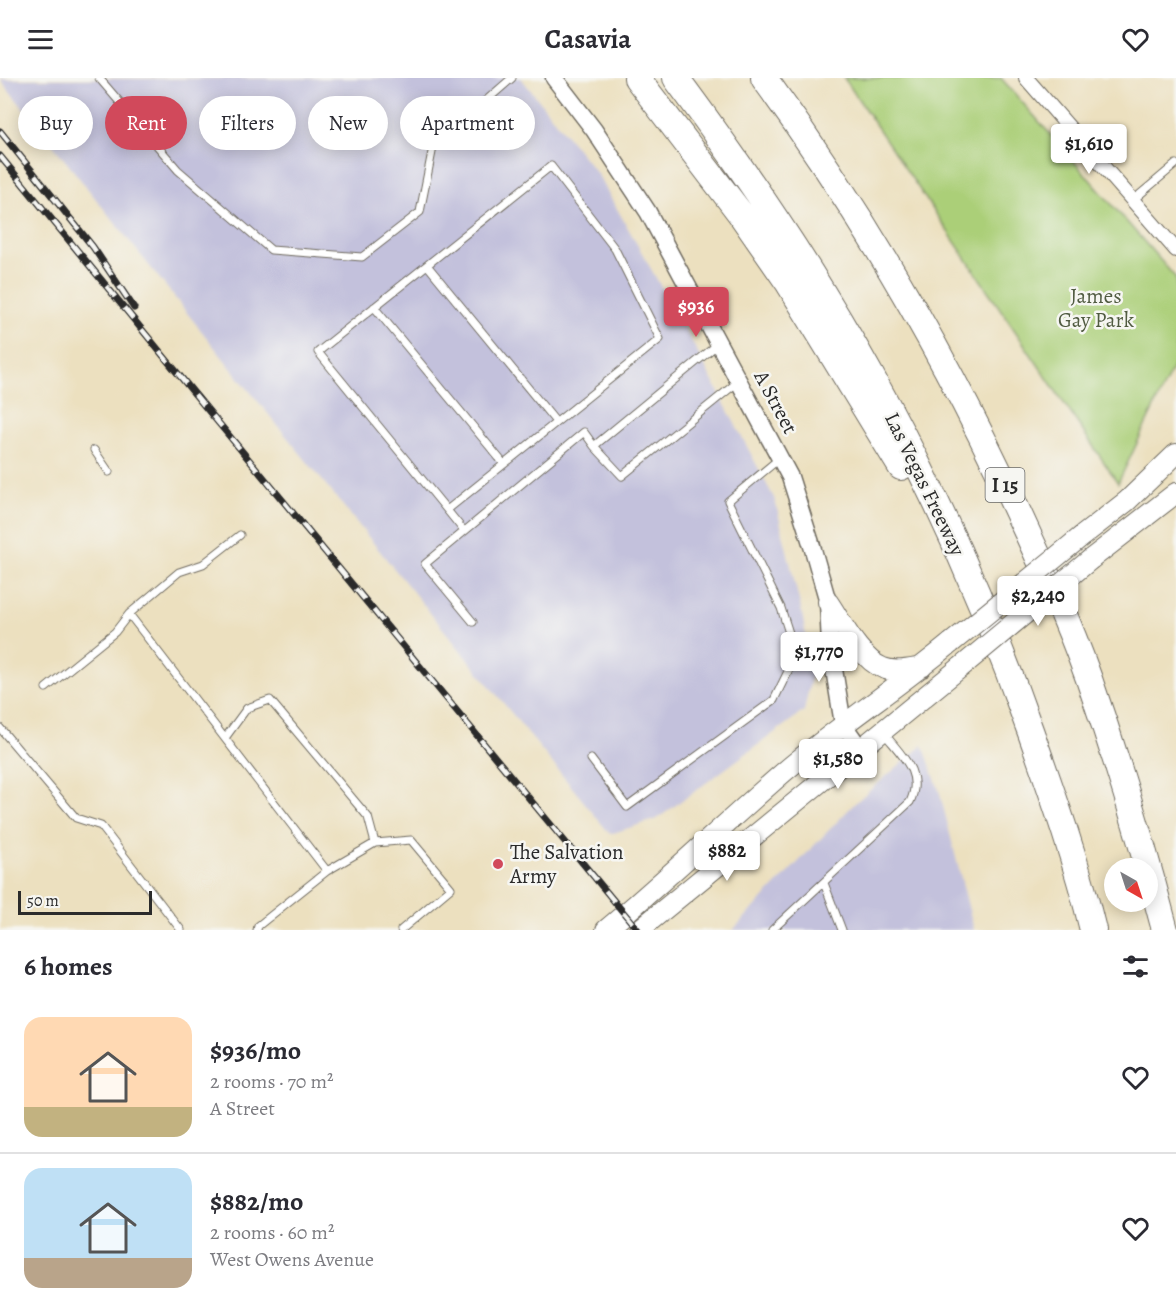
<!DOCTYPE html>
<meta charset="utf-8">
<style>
:root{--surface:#fff;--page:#f2f2f3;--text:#2b2b33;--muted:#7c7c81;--line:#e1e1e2;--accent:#d1495b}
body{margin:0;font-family:Alegreya,serif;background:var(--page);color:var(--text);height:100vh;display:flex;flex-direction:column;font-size:22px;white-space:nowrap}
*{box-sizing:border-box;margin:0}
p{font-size:20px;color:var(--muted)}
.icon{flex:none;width:33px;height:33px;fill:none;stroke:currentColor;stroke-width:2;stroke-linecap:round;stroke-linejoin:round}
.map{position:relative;height:852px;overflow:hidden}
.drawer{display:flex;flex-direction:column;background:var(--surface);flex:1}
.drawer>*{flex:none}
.guide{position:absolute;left:18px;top:18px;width:600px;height:54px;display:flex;gap:12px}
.needle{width:39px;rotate:141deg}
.buttons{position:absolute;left:1104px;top:780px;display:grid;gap:12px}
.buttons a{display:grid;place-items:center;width:54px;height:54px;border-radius:50%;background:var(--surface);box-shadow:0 3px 15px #0003;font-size:30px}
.scale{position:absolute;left:18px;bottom:15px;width:134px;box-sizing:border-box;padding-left:6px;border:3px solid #2b2b2b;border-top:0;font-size:16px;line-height:21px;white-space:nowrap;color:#2b2b2b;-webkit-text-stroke:4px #f6f6f2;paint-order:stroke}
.price{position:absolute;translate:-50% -51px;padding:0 14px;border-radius:6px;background:#fff;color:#222;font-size:20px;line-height:39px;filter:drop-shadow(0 2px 3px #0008)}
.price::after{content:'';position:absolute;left:50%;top:36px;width:18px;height:14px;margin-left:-9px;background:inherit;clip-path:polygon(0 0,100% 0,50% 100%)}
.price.current{background:var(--accent);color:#fff}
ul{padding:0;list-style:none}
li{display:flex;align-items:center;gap:18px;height:150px;padding:0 24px}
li+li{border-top:2px solid var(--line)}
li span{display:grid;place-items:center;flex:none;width:168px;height:120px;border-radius:18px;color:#555}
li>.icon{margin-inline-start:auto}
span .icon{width:72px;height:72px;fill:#fffc;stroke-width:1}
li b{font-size:26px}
h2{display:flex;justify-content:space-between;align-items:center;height:72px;padding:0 24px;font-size:26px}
.tag{padding:0 21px;border-radius:27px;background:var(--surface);box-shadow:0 3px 15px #0003;font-size:21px;line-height:54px}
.tag.current{background:var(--accent);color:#fff}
header{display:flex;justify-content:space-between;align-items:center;height:78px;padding:0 24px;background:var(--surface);font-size:27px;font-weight:700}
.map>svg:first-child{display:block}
.industrial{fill:#c3c1dc}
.green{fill:#abcf78;stroke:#6b7d52;stroke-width:1.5}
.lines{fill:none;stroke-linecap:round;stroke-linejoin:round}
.service-casing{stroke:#6f6a5f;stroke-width:9}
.minor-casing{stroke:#6f6a5f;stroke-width:16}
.tertiary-casing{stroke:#6f6a5f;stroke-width:19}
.secondary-casing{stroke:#6f6a5f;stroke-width:22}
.motorway-casing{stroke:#6f6a5f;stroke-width:28}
.service{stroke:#fff;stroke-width:7}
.minor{stroke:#fff;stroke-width:14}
.tertiary{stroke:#fff;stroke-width:16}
.secondary{stroke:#fff;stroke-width:20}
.motorway{stroke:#fff;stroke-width:26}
.rail-casing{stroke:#2b2b2b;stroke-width:7}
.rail{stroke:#f6f6f2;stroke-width:4.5;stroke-dasharray:14;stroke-linecap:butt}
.secondary-bridge-casing{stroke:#6f6a5f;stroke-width:22;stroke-linecap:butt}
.secondary-bridge{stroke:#fff;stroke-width:20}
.poi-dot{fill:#d1495b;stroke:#f6f6f2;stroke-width:2}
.labels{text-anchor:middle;stroke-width:5;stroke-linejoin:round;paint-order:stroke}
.shield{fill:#f6f6f2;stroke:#686867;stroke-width:1.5}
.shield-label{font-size:20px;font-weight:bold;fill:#2b2b2b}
.park-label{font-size:21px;fill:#515c42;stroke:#f6f6f2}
.street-label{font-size:21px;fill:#2b2b2b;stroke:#f6f6f2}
.poi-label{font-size:21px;fill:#2b2b2b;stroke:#f6f6f2;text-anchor:start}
</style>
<header><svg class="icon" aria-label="menu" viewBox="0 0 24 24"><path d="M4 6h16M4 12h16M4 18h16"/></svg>Casavia<svg class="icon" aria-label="heart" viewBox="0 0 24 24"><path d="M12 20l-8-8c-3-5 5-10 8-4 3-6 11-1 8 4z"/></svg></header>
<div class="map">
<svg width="1176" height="852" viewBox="0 0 1176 852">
<rect width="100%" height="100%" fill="#f6f6f2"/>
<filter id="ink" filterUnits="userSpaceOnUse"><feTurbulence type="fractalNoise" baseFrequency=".0167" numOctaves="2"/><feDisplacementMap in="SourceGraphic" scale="12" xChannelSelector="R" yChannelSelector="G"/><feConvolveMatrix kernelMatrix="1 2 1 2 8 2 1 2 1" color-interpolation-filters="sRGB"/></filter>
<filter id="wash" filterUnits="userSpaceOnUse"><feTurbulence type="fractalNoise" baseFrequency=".008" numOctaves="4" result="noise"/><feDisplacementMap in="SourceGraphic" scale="24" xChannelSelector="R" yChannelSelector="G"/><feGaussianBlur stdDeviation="1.35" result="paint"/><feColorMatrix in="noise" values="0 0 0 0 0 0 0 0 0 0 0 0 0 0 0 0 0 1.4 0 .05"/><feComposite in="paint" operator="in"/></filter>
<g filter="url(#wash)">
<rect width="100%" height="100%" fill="#ece0bf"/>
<!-- industrial -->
<path class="industrial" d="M521,0L598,97L690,260L775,422L802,535L812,595L804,633L657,741L610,756L239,300L0,1Z
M923,667L939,712L974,852H733L856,724Z"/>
<!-- green -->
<path class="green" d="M844,0H1001L1176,200V283L1118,405Z"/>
</g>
<g filter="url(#ink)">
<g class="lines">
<!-- service casing -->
<g class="service-casing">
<path id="service" d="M99,0L178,92L271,172L362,179L420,134L433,69L512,0
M1132,123L1176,86
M427,187L556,344
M374,229L504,386
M718,266L594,368L622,398L739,303
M94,372L109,394
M447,432L660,261L615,171L551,88L318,274L447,432L464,453
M129,536L327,793
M473,544L425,486L584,354L594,368
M46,610L115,554L129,536L179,494L203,486L240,457
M0,650L76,740L101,748L181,852
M225,660L247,630L270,622L368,739L375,765
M591,681L627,729L774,622L796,577L781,530L728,423L780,380
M824,805L842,852
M257,852L258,848L327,793L375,765L411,762L451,810L401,852
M772,852L910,724C924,695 901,677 884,655"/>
</g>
<!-- minor casing -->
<g class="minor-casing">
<path id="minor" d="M1026,0L1176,172"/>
</g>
<!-- tertiary casing -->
<g class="tertiary-casing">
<path id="tertiary" d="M554,0L594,52L648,134L790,399L812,468L828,524L830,567L843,646L860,670"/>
</g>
<!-- secondary casing -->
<g class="secondary-casing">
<path id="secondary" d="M1082,458L1127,423L1176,376
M1091,481L1176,415
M828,524C841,543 861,582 883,590C895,595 910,591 922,589
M606,852C667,801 724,746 784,694C838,648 897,610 951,565
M639,852L961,589"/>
</g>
<!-- motorway casing -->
<g class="motorway-casing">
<path id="motorway" d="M637,0L740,135L788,204L901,389
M676,0C727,69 777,140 822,214C907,352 977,502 1031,655C1054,720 1077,785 1093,852
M764,0C861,133 945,277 1014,426C1041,484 1068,542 1089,601C1118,684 1143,768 1165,852"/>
</g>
<!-- service -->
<use href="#service" class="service"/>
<!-- minor -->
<use href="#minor" class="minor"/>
<!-- tertiary -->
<use href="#tertiary" class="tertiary"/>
<!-- secondary -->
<use href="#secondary" class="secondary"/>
<!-- motorway -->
<use href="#motorway" class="motorway"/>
<!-- rail casing -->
<g class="rail-casing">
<path id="rail" d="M0,53L93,169L134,230
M0,78L193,314L638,852"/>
</g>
<!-- rail -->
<use href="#rail" class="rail"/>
<!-- secondary-bridge casing -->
<g class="secondary-bridge-casing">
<path id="secondary-bridge" d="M951,565L1082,458
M961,589L1091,481"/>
</g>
<!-- secondary-bridge -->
<use href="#secondary-bridge" class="secondary-bridge"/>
</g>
</g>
<!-- markers -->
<circle class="poi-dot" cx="498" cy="786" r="6"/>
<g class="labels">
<!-- shield labels -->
<rect class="shield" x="985.5" y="390" width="39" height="34" rx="4.5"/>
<g class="shield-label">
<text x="1005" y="414">I 15</text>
</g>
<!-- park labels -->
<g class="park-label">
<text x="1096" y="225">James<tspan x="1096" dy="24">Gay Park</tspan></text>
</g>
<!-- street labels -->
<g class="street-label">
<text transform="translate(776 324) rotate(62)" y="7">A Street</text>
<text transform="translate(925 406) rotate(64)" y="7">Las Vegas Freeway</text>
</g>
<!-- poi labels -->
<g class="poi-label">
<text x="510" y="781">The Salvation<tspan x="510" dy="24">Army</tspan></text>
</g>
</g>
</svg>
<div class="buttons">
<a><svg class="needle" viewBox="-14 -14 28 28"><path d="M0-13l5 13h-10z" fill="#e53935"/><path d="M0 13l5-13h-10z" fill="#7c7c81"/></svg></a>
</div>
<div class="scale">50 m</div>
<b class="price" style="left:1089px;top:97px">$1,610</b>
<b class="price current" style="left:696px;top:260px">$936</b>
<b class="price" style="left:1038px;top:549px">$2,240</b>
<b class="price" style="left:819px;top:605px">$1,770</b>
<b class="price" style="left:838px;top:712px">$1,580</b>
<b class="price" style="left:727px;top:804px">$882</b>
<div class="guide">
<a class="tag">Buy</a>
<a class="tag current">Rent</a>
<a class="tag">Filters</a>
<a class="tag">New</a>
<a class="tag">Apartment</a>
</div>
</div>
<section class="drawer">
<h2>6 homes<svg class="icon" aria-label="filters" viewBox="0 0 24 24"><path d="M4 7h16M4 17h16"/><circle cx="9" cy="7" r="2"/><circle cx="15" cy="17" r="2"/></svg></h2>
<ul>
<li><span style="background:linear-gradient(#ffd9b3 75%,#c2b280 0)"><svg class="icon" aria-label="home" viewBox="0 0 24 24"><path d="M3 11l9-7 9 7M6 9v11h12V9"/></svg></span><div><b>$936/mo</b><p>2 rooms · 70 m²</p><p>A Street</p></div><svg class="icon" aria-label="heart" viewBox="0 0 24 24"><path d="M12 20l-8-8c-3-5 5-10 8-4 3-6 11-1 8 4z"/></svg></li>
<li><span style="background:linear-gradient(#bfe0f5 75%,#b9a48a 0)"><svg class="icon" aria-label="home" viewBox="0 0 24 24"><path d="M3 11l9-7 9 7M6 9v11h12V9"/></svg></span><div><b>$882/mo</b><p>2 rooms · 60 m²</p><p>West Owens Avenue</p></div><svg class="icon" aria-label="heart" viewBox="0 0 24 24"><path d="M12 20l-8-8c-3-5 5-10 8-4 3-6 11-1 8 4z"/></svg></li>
</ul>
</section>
